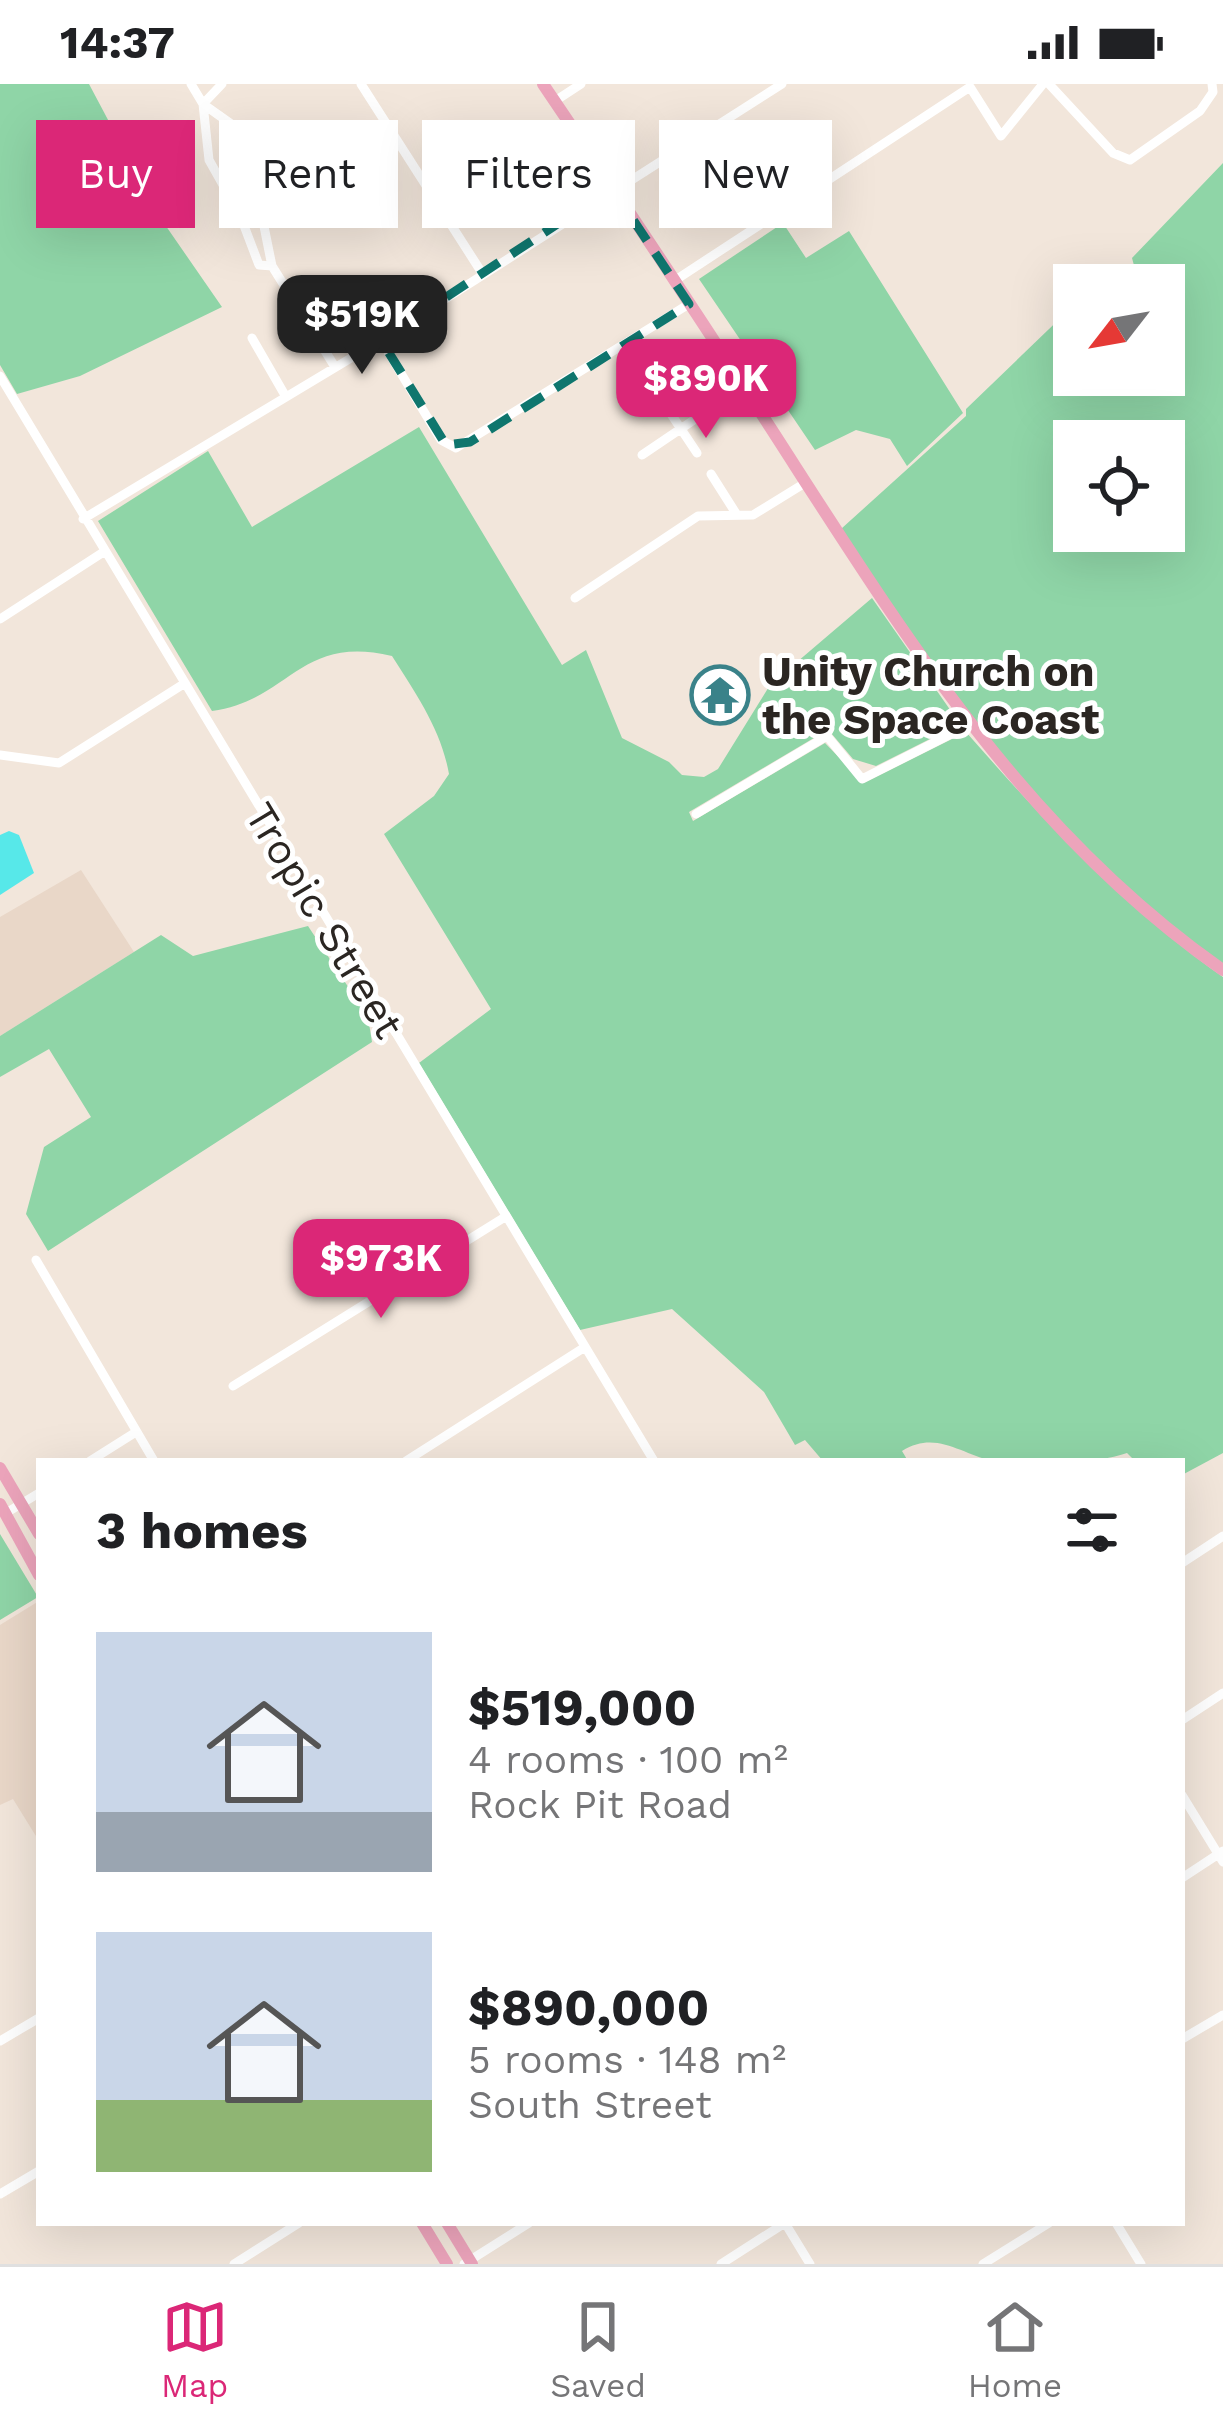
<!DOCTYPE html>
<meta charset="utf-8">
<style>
:root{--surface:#fff;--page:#f6f6f6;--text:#202124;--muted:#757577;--line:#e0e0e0;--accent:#db2777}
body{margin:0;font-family:"Work Sans",sans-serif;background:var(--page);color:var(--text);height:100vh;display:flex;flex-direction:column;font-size:45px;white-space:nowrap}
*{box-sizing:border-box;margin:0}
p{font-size:39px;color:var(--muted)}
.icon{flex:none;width:66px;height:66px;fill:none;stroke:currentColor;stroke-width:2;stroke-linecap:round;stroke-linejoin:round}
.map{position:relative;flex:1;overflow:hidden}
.side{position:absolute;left:36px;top:1374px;width:1149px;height:768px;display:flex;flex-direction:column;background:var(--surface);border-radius:0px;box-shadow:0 12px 48px #0002}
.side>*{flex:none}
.banner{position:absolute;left:36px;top:36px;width:1152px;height:108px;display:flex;gap:24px}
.needle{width:78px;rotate:239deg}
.controls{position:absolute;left:1053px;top:180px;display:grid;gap:24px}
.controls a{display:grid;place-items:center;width:132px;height:132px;border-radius:0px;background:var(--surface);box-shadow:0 12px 48px #0002;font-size:60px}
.price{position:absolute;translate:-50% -102px;padding:0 27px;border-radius:24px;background:var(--accent);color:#fff;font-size:39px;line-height:78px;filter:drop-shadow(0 3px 6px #0008)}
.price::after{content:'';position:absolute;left:50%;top:72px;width:36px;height:27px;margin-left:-18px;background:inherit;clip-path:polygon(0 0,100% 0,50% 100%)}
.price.active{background:#222;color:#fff}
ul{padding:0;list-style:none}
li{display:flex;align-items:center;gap:36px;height:300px;padding:0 60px}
li span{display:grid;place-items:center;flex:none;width:336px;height:240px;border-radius:0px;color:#555}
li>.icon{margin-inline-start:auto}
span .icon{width:144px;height:144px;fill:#fffc;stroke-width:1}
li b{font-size:51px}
h2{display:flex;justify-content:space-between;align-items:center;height:144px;padding:0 60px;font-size:51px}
.chip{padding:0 42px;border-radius:0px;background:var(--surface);box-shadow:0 12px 48px #0002;font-size:42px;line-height:108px}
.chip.active{background:var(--accent);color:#fff}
.status{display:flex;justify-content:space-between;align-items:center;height:84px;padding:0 60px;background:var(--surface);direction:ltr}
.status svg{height:33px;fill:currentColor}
.menu{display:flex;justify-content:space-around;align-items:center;height:168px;border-top:3px solid var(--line);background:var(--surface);font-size:33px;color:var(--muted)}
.menu a{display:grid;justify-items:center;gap:6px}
.menu .active{color:var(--accent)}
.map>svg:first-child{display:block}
.built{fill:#e9d7c8}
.green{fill:#8fd5a7;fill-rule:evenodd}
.water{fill:#57e8e9}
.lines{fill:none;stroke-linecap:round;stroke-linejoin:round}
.minor{stroke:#fff;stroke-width:9}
.major{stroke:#eca4bb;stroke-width:12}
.marked{fill:none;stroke:#0f766e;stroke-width:9;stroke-dasharray:24 15;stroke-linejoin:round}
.labels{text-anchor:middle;stroke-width:10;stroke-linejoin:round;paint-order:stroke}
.poi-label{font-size:42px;font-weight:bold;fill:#2b2622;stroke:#fff;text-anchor:start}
.street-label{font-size:42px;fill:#2b2622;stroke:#fff}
</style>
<div class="status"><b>14:37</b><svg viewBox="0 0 49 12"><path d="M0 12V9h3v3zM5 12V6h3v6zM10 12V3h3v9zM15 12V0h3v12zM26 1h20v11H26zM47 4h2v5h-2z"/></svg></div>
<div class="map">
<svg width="1223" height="2180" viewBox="0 0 1223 2180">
<rect width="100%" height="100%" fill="#f2e6db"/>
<!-- built -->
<path class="built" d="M81,786L134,868L0,952V833Z
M39,1517V1757L13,1715L0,1721V1541Z"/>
<!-- green -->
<path class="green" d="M0,0H89L159,132L222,223L80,292L17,310L0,281Z
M1223,79V880C1130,815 1039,728 971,637C925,575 884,509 841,445L966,332V325L1074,221V291H1164V201H1095L1105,192L1139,200L1132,174ZM1074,357H1164V447H1074Z
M783,139L806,174L849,147L963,329L907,382L890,355L856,346L815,366L699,195Z
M419,343L562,581L586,566L622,654L669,678L682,691L704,693L718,685L770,601L872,514L960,640L876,682L853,675L831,649L824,648L689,728L693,737L825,659L864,699L966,648C1045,738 1125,824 1223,893V1369L1182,1391V1377H1135L1127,1369C1096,1380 1026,1384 993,1377C960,1370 936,1346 902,1367L908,1377H823L805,1356L795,1361L764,1308L672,1225L580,1246L419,979L491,925L384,750L434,712L449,690C441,645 416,610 392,572C299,550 291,616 212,627L98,437L208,367L252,443Z
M308,842L368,933L372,958L48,1167L26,1130L44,1063L91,1033L49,965L0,993V952L161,851L193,872Z
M0,1450L38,1513L0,1536Z"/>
<!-- water -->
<path class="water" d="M9,747L19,751L34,789L0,811V751Z"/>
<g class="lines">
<!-- minor -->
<path class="minor" d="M191,0L203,20L234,42L249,68L272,182L335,283
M222,0L203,20L209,76L240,131L259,181L272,182
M361,0L482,189
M1049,0L1113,69L1130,76L1200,27L1213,8L1212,0
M555,17L581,0
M674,197L970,3L1001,52L1043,0
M252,254L286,313
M381,256L441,356L456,364L689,220
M0,292L654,1377
M667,324L697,369
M642,371L744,302
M711,390L737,431
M83,435L381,256L782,0
M575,514L698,432L753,431L805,399
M0,535L102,469
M0,671L59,679L182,601
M696,730L827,652L862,695L967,642
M36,1176L154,1377
M233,1302L505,1133
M90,1377L136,1348
M406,1377L585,1263
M6,1429L39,1409
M1182,1479L1223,1452
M1182,1636L1223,1609
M1182,1711L1223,1778
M1182,1794L1223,1767
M1182,1955L1223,1931
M0,1957L39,1934
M0,2110L39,2087
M785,2139L810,2180
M1116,2139L1141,2180
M234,2180L299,2139
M464,2180L529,2139
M721,2180L785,2139
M983,2180L1049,2139"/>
<!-- major -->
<path class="major" d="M543,0C620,113 696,228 770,343C901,546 1021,745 1223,886
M0,1384L39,1450
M0,1420L39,1491
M422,2139L447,2180
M447,2139L472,2180"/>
</g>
<!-- marked area -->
<path class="marked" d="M612,104L689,220L470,358L446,361L381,256Z"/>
<!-- icons -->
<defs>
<g id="temple-ring" transform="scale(3)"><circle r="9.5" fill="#fff" stroke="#3a8289" stroke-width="1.5"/><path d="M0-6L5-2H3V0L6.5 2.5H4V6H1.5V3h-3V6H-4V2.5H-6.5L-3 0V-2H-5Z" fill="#3a8289"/></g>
</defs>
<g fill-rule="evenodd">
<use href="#temple-ring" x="720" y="611"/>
</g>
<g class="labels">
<!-- poi labels -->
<g class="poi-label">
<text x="762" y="602">Unity Church on<tspan x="762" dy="48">the Space Coast</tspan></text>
</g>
<!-- street labels -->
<g class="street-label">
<text transform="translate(325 836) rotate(59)" y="15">Tropic Street</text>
</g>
</g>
</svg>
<div class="controls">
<a><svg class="needle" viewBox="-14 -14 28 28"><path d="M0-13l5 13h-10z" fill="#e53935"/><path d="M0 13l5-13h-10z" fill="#757577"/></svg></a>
<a><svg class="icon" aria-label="locate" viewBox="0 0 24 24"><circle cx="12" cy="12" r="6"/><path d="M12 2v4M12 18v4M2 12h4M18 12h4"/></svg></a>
</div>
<b class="price active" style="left:362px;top:293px">$519K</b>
<b class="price" style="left:706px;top:357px">$890K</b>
<b class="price" style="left:381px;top:1237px">$973K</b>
<div class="banner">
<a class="chip active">Buy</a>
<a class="chip">Rent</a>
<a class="chip">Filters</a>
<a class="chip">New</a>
</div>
<section class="side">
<h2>3 homes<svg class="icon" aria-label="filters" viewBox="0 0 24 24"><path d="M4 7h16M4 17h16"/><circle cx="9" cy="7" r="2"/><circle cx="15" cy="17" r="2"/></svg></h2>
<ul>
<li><span style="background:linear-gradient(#c9d6e8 75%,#9aa5b1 0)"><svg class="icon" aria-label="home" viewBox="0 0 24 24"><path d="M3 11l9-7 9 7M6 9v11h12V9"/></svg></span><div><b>$519,000</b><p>4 rooms · 100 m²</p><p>Rock Pit Road</p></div></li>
<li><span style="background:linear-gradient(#c9d6e8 70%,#8fb573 0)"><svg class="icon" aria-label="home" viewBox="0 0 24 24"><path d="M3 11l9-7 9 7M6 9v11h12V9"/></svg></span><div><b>$890,000</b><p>5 rooms · 148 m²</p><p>South Street</p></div></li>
</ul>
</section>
</div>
<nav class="menu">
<a class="active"><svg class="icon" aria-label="map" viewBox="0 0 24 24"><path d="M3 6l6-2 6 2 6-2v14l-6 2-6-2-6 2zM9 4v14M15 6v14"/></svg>Map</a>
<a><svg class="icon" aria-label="saved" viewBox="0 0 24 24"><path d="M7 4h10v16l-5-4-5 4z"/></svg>Saved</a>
<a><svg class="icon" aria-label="home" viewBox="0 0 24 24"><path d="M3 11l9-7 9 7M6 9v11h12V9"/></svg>Home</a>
</nav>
